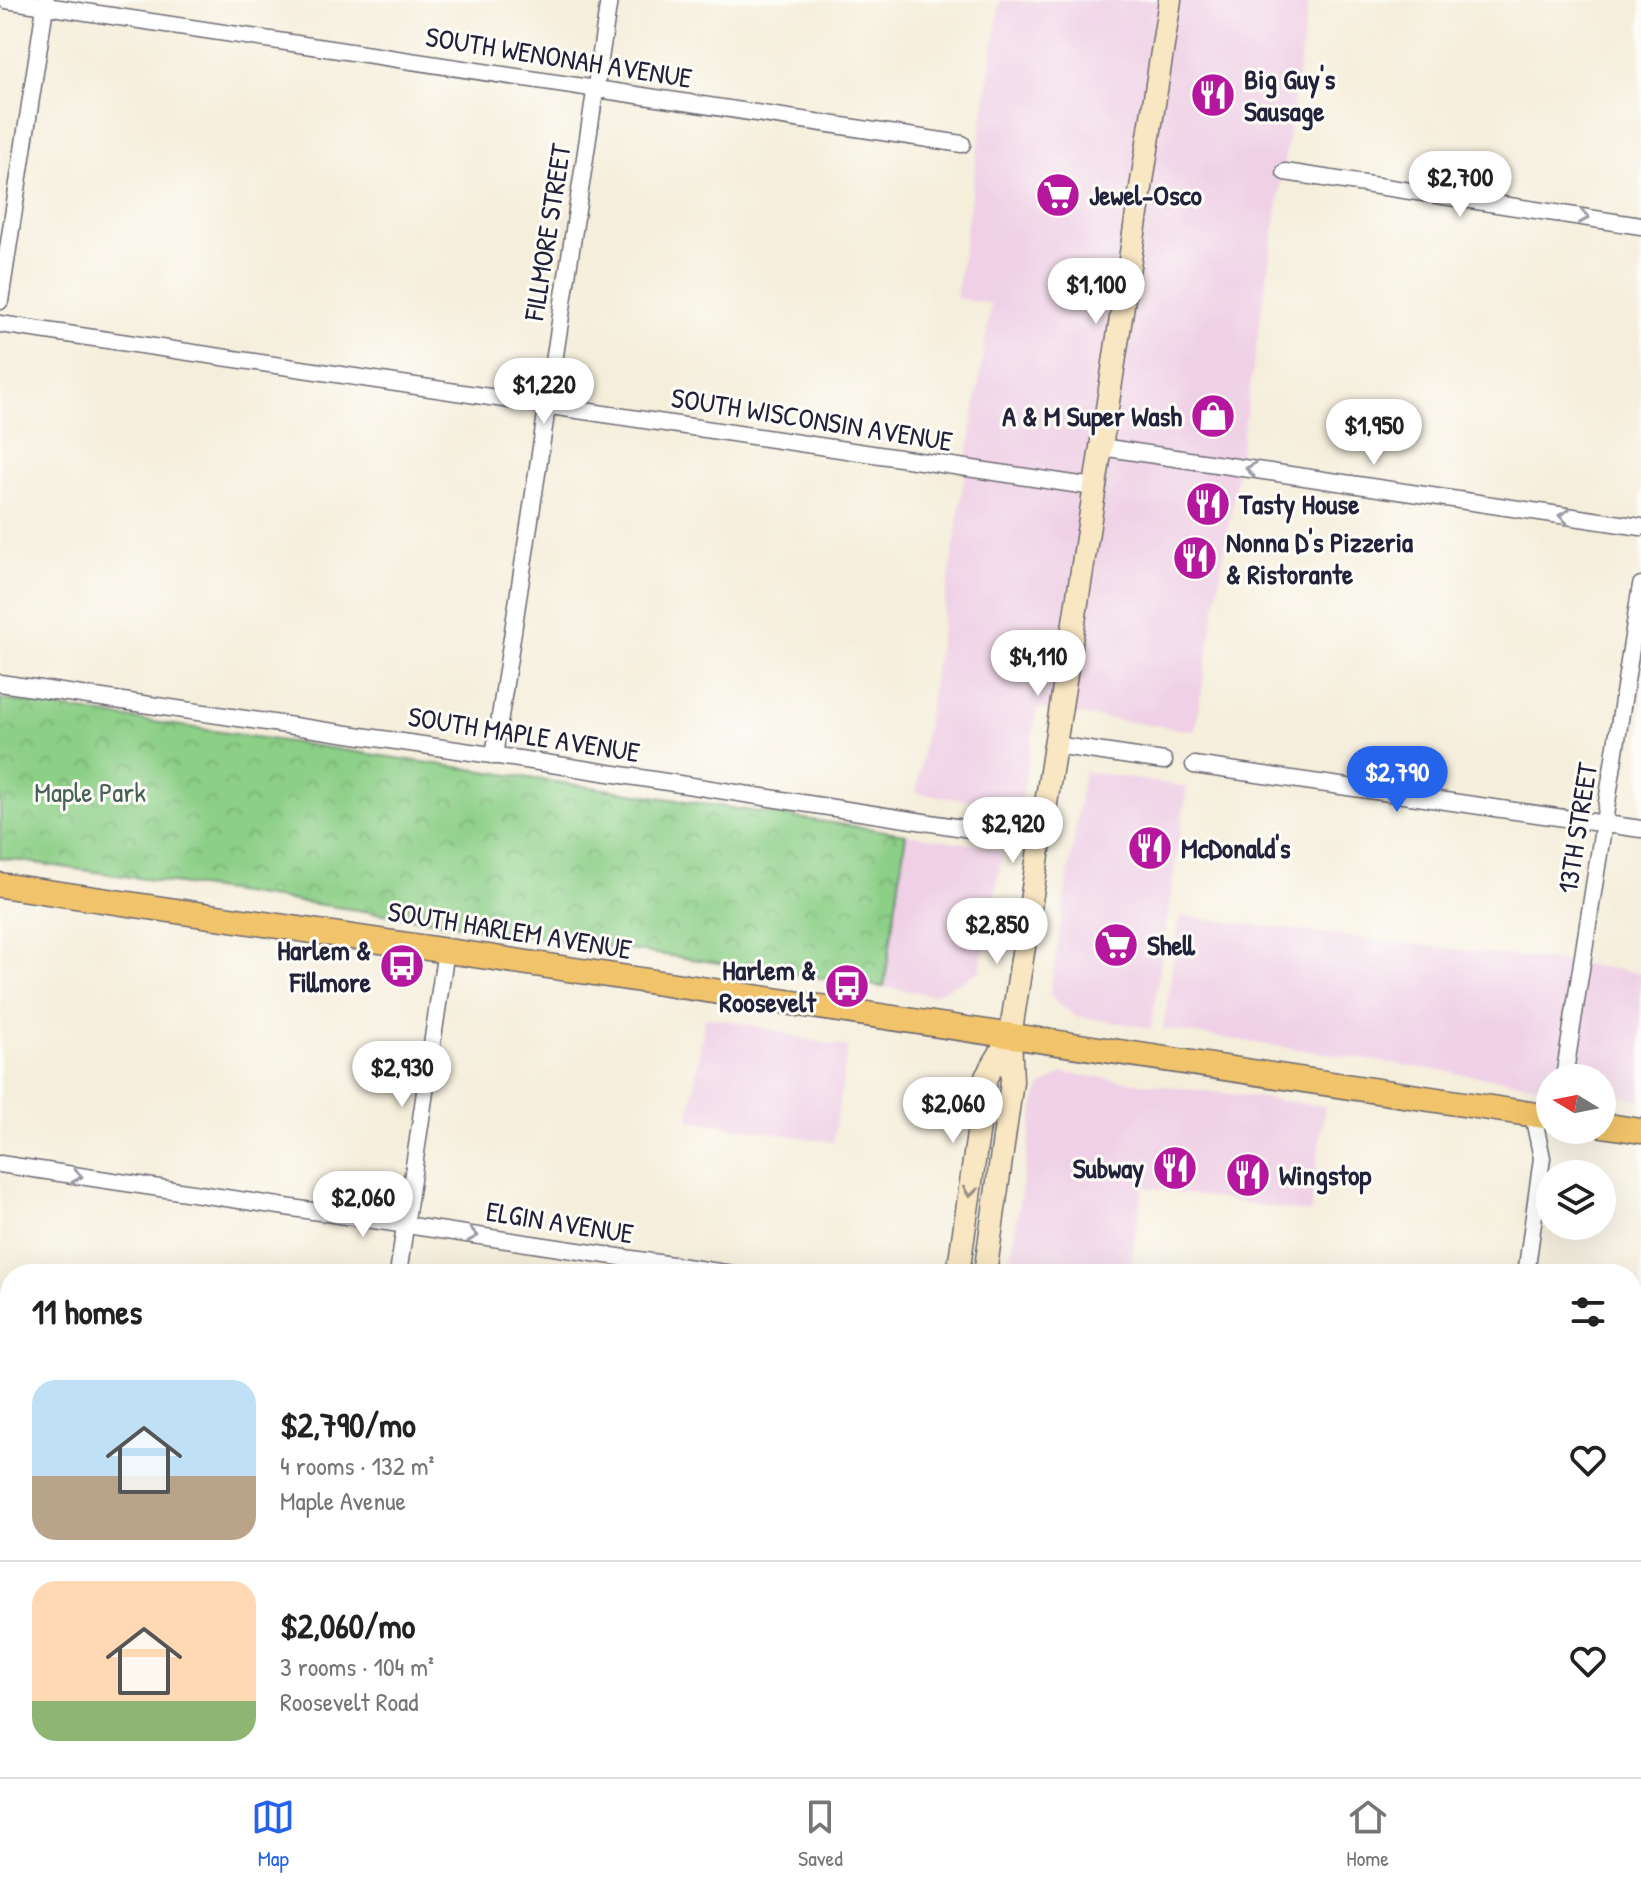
<!DOCTYPE html>
<meta charset="utf-8">
<style>
:root{--surface:#fff;--page:#f2f2f2;--text:#222;--muted:#767676;--line:#e0e0e0;--accent:#2563eb}
body{margin:0;font-family:"Patrick Hand",sans-serif;background:var(--page);color:var(--text);height:100vh;display:flex;flex-direction:column;font-size:30px;white-space:nowrap}
*{box-sizing:border-box;margin:0}
p{font-size:26px;color:var(--muted)}
.icon{flex:none;width:44px;height:44px;fill:none;stroke:currentColor;stroke-width:2;stroke-linecap:round;stroke-linejoin:round}
.map{position:relative;flex:1;overflow:hidden}
.sheet{position:absolute;left:0px;top:1264px;width:1642px;height:514px;display:flex;flex-direction:column;background:var(--surface);border-radius:32px 32px 0 0;box-shadow:0 8px 32px #0002}
.sheet>*{flex:none}
.needle{width:52px;rotate:280deg}
.tools{position:absolute;left:1536px;top:1064px;display:grid;gap:16px}
.tools a{display:grid;place-items:center;width:80px;height:80px;border-radius:50%;background:var(--surface);box-shadow:0 8px 32px #0002;font-size:40px}
.price{position:absolute;translate:-50% -68px;padding:0 18px;border-radius:28px;background:#fff;color:#222;font-size:26px;line-height:52px;filter:drop-shadow(0 2px 4px #0008)}
.price::after{content:'';position:absolute;left:50%;top:48px;width:24px;height:18px;margin-left:-12px;background:inherit;clip-path:polygon(0 0,100% 0,50% 100%)}
.price.current{background:var(--accent);color:#fff}
ul{padding:0;list-style:none}
li{display:flex;align-items:center;gap:24px;height:200px;padding:0 32px}
li+li{border-top:2px solid var(--line)}
li span{display:grid;place-items:center;flex:none;width:224px;height:160px;border-radius:24px;color:#555}
li>.icon{margin-inline-start:auto}
span .icon{width:96px;height:96px;fill:#fffc;stroke-width:1}
li b{font-size:34px}
h2{display:flex;justify-content:space-between;align-items:center;height:96px;padding:0 32px;font-size:34px}
.tabs{display:flex;justify-content:space-around;align-items:center;height:112px;border-top:2px solid var(--line);background:var(--surface);font-size:22px;color:var(--muted)}
.tabs a{display:grid;justify-items:center;gap:4px}
.tabs .current{color:var(--accent)}
.map>svg:first-child{display:block}
.built{fill:#efd0e6}
.park{fill:url(#park-crowns);stroke:#577861;stroke-width:2}
.lines{fill:none;stroke-linecap:round;stroke-linejoin:round}
.minor-casing{stroke:#6c6973;stroke-width:19}
.tertiary-casing{stroke:#6c6973;stroke-width:23}
.secondary-casing{stroke:#6c6973;stroke-width:25}
.primary-casing{stroke:#6c6973;stroke-width:27}
.minor{stroke:#fff;stroke-width:16}
.tertiary{stroke:#fff;stroke-width:20}
.secondary{stroke:#f9e7c3;stroke-width:22}
.primary{stroke:#f1c36a;stroke-width:24}
.oneway{stroke:#9c9ca7}
.oneway2{stroke:#988e86}
.labels{text-anchor:middle;stroke-width:6;stroke-linejoin:round;paint-order:stroke}
.street-label{font-size:28px;fill:#22223b;stroke:#fdfcf7}
.poi-label{font-size:28px;font-weight:bold;fill:#22223b;stroke:#fdfcf7;text-anchor:start}
.park-label{font-size:28px;fill:#475f56;stroke:#fdfcf7}
</style>
<div class="map">
<svg width="1641" height="1777" viewBox="0 0 1641 1777">
<defs>
<pattern id="park-crowns" width="20" height="18" patternUnits="userSpaceOnUse" patternTransform="scale(2)"><rect width="20" height="18" fill="#8ccf87"/><path d="M2 6a3 3 0 1 1 6 0M12 15a3 3 0 1 1 6 0" fill="none" stroke="#78b175"/></pattern>
</defs>
<rect width="100%" height="100%" fill="#fdfcf7"/>
<filter id="ink" filterUnits="userSpaceOnUse"><feTurbulence type="fractalNoise" baseFrequency=".0125" numOctaves="2"/><feDisplacementMap in="SourceGraphic" scale="16" xChannelSelector="R" yChannelSelector="G"/><feConvolveMatrix kernelMatrix="1 2 1 2 8 2 1 2 1" color-interpolation-filters="sRGB"/></filter>
<filter id="wash" filterUnits="userSpaceOnUse"><feTurbulence type="fractalNoise" baseFrequency=".006" numOctaves="4" result="noise"/><feDisplacementMap in="SourceGraphic" scale="32" xChannelSelector="R" yChannelSelector="G"/><feGaussianBlur stdDeviation="1.8" result="paint"/><feColorMatrix in="noise" values="0 0 0 0 0 0 0 0 0 0 0 0 0 0 0 0 0 1.4 0 .05"/><feComposite in="paint" operator="in"/></filter>
<g filter="url(#wash)">
<rect width="100%" height="100%" fill="#f5eedb"/>
<!-- built -->
<path class="built" d="M1000,0L1039,2L1040,0H1309L1234,493L1195,731L1037,709L1020,808L916,793L991,304L956,298Z
M1084,771L1187,787L1151,1028L1075,1016L1060,1005L1050,994Z
M906,834L988,847L1003,853L980,971L933,995L884,987Z
M1180,916L1586,965L1641,973V1100L1602,1094V1078H1550V1087L1163,1029Z
M705,1017L748,1024L809,1040L848,1047L833,1142L689,1120Z
M1063,1073L1325,1106L1310,1213L1143,1187L1129,1274H1008L1036,1097L1041,1087Z
M1632,1714L1641,1716V1777H1477L1479,1768H1632Z
M931,1768H1026L1025,1777H930Z"/>
<!-- park -->
<path class="park" d="M0,699L906,834L884,987L0,858Z"/>
</g>
<g filter="url(#ink)">
<g class="lines">
<!-- minor casing -->
<g class="minor-casing">
<path id="minor" d="M6,0L962,144
M1285,172L1641,226
M0,301L46,0
M0,324L1094,487
M1101,447L1641,527
M0,683L519,759L1040,840
M1055,745L1164,761
M494,756L609,0
M1194,765L1641,829
M1564,1078L1641,585
M0,1164L732,1274
M398,1274L446,950
M1526,1274L1542,1158L1533,1115
M1632,1407L1641,1409
M0,1445L10,1446
M1632,1687L1641,1688
M1451,1777L1453,1768"/>
</g>
<!-- tertiary casing -->
<g class="tertiary-casing">
<path id="tertiary" d="M0,1723L10,1725
M287,1768L347,1777"/>
</g>
<!-- secondary casing -->
<g class="secondary-casing">
<path id="secondary" d="M958,1274L986,1077L1010,1037
M985,1274L1012,1081L1010,1037L1170,0
M884,1777L885,1768
M912,1777L913,1768"/>
</g>
<!-- primary casing -->
<g class="primary-casing">
<path id="primary" d="M0,885C517,960 1033,1040 1550,1117
M1602,1125L1641,1131"/>
</g>
<!-- minor -->
<use href="#minor" class="minor"/>
<!-- tertiary -->
<use href="#tertiary" class="tertiary"/>
<!-- secondary -->
<use href="#secondary" class="secondary"/>
<!-- primary -->
<use href="#primary" class="primary"/>
</g>
<!-- one-way arrows -->
<defs><path id="oneway-chevron" d="M-2-3.5L2.5 0L-2 3.5" fill="none" stroke-width="1.6" stroke-linecap="round" stroke-linejoin="round" transform="scale(2)"/></defs>
<g class="oneway">
<use href="#oneway-chevron" transform="translate(1584 217) rotate(9)"/>
<use href="#oneway-chevron" transform="translate(1251 469) rotate(-172)"/>
<use href="#oneway-chevron" transform="translate(1564 516) rotate(-172)"/>
<use href="#oneway-chevron" transform="translate(77 1176) rotate(9)"/>
<use href="#oneway-chevron" transform="translate(473 1235) rotate(9)"/>
</g>
<use class="oneway2" href="#oneway-chevron" transform="translate(970 1192) rotate(98)"/>
</g>
<!-- icons -->
<defs>
<g id="restaurant-disc" transform="scale(2.3)"><circle r="9.5" fill="#b5179e" stroke="#fdfcf7"/><path d="M-5-6h1v4h1v-4h1v4h1v-4h1v5L-1.5 .5V6h-2V.5L-5-1ZM5-6V6H3V1.5H1.5Q1.5-4 5-6Z" fill="#fff"/></g>
<g id="supermarket-disc" transform="scale(2.3)"><circle r="9.5" fill="#b5179e" stroke="#fdfcf7"/><path d="M-6-5.5h2.5l.6 2H6L4.5 2H-2.5L-4.4-4H-6ZM-1.5 3.2a1.3 1.3 0 1 0 .1 0ZM3 3.2a1.3 1.3 0 1 0 .1 0Z" fill="#fff"/></g>
<g id="shop-disc" transform="scale(2.3)"><circle r="9.5" fill="#b5179e" stroke="#fdfcf7"/><path d="M-5-2.5h2.3a2.7 3.5 0 0 1 5.4 0H5L5.5 6h-11ZM-1.5-2.5h3a1.5 2.3 0 0 0-3 0Z" fill="#fff"/></g>
<g id="bus-disc" transform="scale(2.3)"><circle r="9.5" fill="#b5179e" stroke="#fdfcf7"/><path d="M-5-6H5V4H4V6H2V4H-2V6H-4V4H-5ZM-3.5-4V0h7V-4ZM-3.5 1.2v1.5H-2V1.2ZM2 1.2v1.5H3.5V1.2Z" fill="#fff"/></g>
</defs>
<g fill-rule="evenodd">
<use href="#restaurant-disc" x="1213" y="95"/>
<use href="#supermarket-disc" x="1058" y="195"/>
<use href="#shop-disc" x="1213" y="416"/>
<use href="#restaurant-disc" x="1208" y="504"/>
<use href="#restaurant-disc" x="1195" y="558"/>
<use href="#restaurant-disc" x="1150" y="848"/>
<use href="#supermarket-disc" x="1116" y="945"/>
<use href="#bus-disc" x="402" y="966"/>
<use href="#bus-disc" x="847" y="986"/>
<use href="#restaurant-disc" x="1175" y="1168"/>
<use href="#restaurant-disc" x="1248" y="1175"/>
</g>
<g class="labels">
<!-- street labels -->
<g class="street-label">
<text transform="translate(559 57) rotate(9)" y="10">SOUTH WENONAH AVENUE</text>
<text transform="translate(547 232) rotate(-81)" y="10">FILLMORE STREET</text>
<text transform="translate(812 419) rotate(9)" y="10">SOUTH WISCONSIN AVENUE</text>
<text transform="translate(524 734) rotate(9)" y="10">SOUTH MAPLE AVENUE</text>
<text transform="translate(1577 828) rotate(-81)" y="10">13TH STREET</text>
<text transform="translate(510 930) rotate(9)" y="10">SOUTH HARLEM AVENUE</text>
<text transform="translate(560 1222) rotate(9)" y="10">ELGIN AVENUE</text>
</g>
<!-- poi labels -->
<g class="poi-label">
<text x="1244" y="89">Big Guy's<tspan x="1244" dy="32">Sausage</tspan></text>
<text x="1089" y="205">Jewel-Osco</text>
<text x="1182" y="426" text-anchor="end">A &amp; M Super Wash</text>
<text x="1239" y="514">Tasty House</text>
<text x="1226" y="552">Nonna D's Pizzeria<tspan x="1226" dy="32">&amp; Ristorante</tspan></text>
<text x="1181" y="858">McDonald's</text>
<text x="1147" y="955">Shell</text>
<text x="371" y="960" text-anchor="end">Harlem &amp;<tspan x="371" dy="32">Fillmore</tspan></text>
<text x="816" y="980" text-anchor="end">Harlem &amp;<tspan x="816" dy="32">Roosevelt</tspan></text>
<text x="1144" y="1178" text-anchor="end">Subway</text>
<text x="1279" y="1185">Wingstop</text>
</g>
<!-- park labels -->
<g class="park-label">
<text x="90" y="802">Maple Park</text>
</g>
</g>
</svg>
<div class="tools">
<a><svg class="needle" viewBox="-14 -14 28 28"><path d="M0-13l5 13h-10z" fill="#e53935"/><path d="M0 13l5-13h-10z" fill="#767676"/></svg></a>
<a><svg class="icon" aria-label="layers" viewBox="0 0 24 24"><path d="M12 4l9 5-9 5-9-5zM3 14l9 5 9-5"/></svg></a>
</div>
<b class="price" style="left:1460px;top:219px">$2,700</b>
<b class="price" style="left:1096px;top:326px">$1,100</b>
<b class="price" style="left:544px;top:426px">$1,220</b>
<b class="price" style="left:1374px;top:467px">$1,950</b>
<b class="price" style="left:1038px;top:698px">$4,110</b>
<b class="price current" style="left:1397px;top:814px">$2,790</b>
<b class="price" style="left:1013px;top:865px">$2,920</b>
<b class="price" style="left:997px;top:966px">$2,850</b>
<b class="price" style="left:402px;top:1109px">$2,930</b>
<b class="price" style="left:953px;top:1145px">$2,060</b>
<b class="price" style="left:363px;top:1239px">$2,060</b>
<section class="sheet">
<h2>11 homes<svg class="icon" aria-label="filters" viewBox="0 0 24 24"><path d="M4 7h16M4 17h16"/><circle cx="9" cy="7" r="2"/><circle cx="15" cy="17" r="2"/></svg></h2>
<ul>
<li><span style="background:linear-gradient(#bfe0f5 60%,#b9a48a 0)"><svg class="icon" aria-label="home" viewBox="0 0 24 24"><path d="M3 11l9-7 9 7M6 9v11h12V9"/></svg></span><div><b>$2,790/mo</b><p>4 rooms · 132 m²</p><p>Maple Avenue</p></div><svg class="icon" aria-label="heart" viewBox="0 0 24 24"><path d="M12 20l-8-8c-3-5 5-10 8-4 3-6 11-1 8 4z"/></svg></li>
<li><span style="background:linear-gradient(#ffd9b3 75%,#8fb573 0)"><svg class="icon" aria-label="home" viewBox="0 0 24 24"><path d="M3 11l9-7 9 7M6 9v11h12V9"/></svg></span><div><b>$2,060/mo</b><p>3 rooms · 104 m²</p><p>Roosevelt Road</p></div><svg class="icon" aria-label="heart" viewBox="0 0 24 24"><path d="M12 20l-8-8c-3-5 5-10 8-4 3-6 11-1 8 4z"/></svg></li>
</ul>
</section>
</div>
<nav class="tabs">
<a class="current"><svg class="icon" aria-label="map" viewBox="0 0 24 24"><path d="M3 6l6-2 6 2 6-2v14l-6 2-6-2-6 2zM9 4v14M15 6v14"/></svg>Map</a>
<a><svg class="icon" aria-label="saved" viewBox="0 0 24 24"><path d="M7 4h10v16l-5-4-5 4z"/></svg>Saved</a>
<a><svg class="icon" aria-label="home" viewBox="0 0 24 24"><path d="M3 11l9-7 9 7M6 9v11h12V9"/></svg>Home</a>
</nav>
